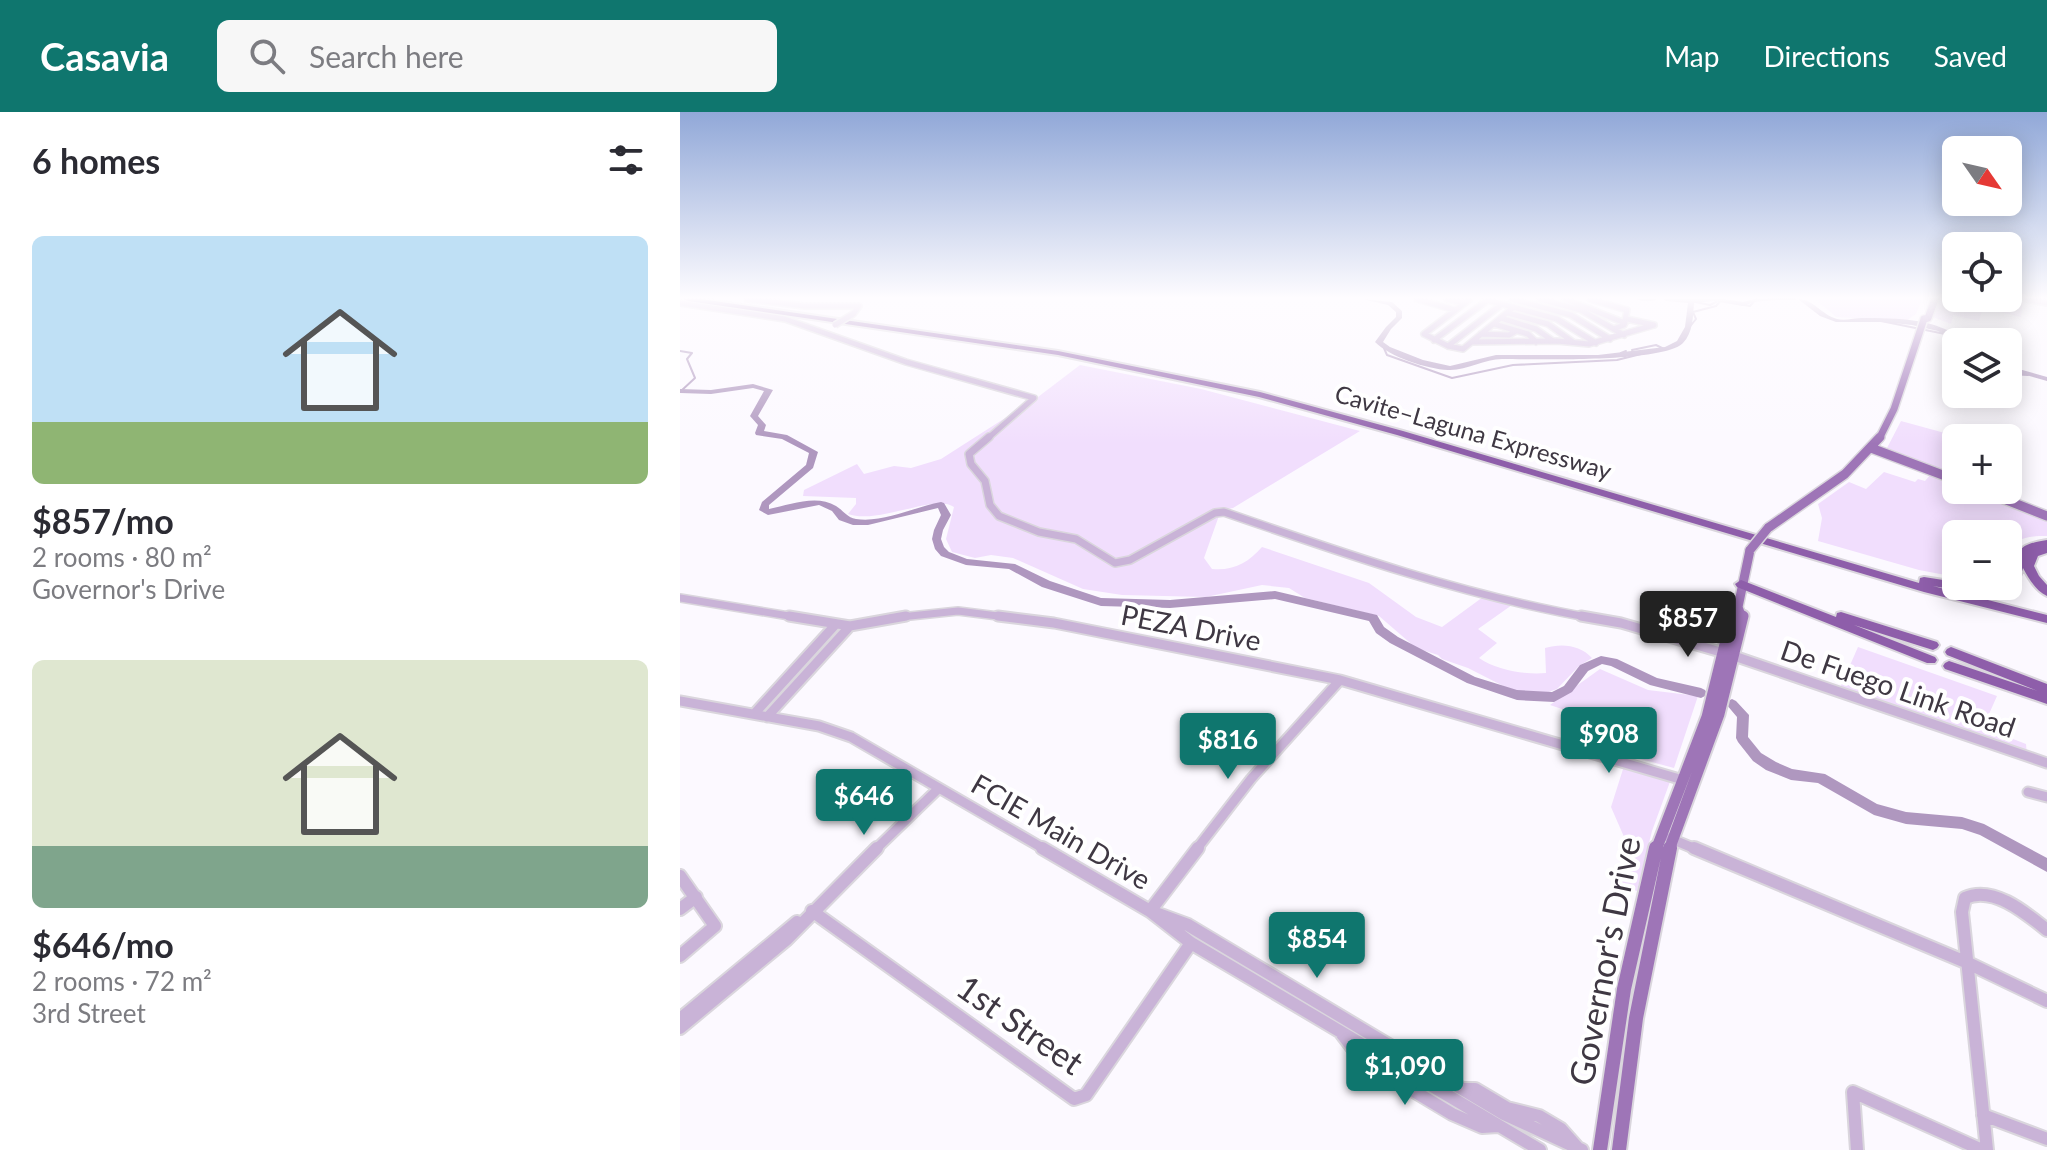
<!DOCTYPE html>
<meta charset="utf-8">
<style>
:root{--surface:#fff;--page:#f7f7f7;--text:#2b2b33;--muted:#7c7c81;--accent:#0f766e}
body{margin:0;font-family:Lato,sans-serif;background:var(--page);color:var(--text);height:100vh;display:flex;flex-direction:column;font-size:30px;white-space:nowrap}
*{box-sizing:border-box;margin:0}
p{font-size:26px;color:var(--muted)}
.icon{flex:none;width:44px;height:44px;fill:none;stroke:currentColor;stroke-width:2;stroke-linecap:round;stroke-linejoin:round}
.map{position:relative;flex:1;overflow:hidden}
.sheet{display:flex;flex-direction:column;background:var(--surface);width:680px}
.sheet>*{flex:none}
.needle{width:52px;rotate:124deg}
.buttons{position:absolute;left:1262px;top:24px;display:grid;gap:16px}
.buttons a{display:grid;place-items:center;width:80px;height:80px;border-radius:12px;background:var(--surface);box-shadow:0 4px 20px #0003;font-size:40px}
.price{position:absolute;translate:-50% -68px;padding:0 18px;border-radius:8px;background:var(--accent);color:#fff;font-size:26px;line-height:52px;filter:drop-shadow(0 2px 4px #0008)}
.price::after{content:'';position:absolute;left:50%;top:48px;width:24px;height:18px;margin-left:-12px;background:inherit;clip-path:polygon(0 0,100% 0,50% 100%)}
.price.current{background:#222;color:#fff}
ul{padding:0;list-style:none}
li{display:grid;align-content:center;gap:16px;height:424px;padding:0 32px}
li span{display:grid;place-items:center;height:248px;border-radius:12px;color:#555}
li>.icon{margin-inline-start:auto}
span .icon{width:144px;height:144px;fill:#fffc;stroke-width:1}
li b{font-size:34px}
h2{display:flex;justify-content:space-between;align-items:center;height:96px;padding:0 32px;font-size:34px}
header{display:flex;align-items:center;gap:48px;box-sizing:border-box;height:112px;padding:0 40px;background:var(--accent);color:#fff}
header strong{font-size:38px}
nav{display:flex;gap:44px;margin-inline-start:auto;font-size:28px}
.search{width:560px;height:72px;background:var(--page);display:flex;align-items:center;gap:20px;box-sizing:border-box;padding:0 28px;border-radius:12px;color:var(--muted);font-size:30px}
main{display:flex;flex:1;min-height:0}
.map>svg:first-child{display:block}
.green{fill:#f1defd}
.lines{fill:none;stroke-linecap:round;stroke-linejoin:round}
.stream{stroke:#af97bf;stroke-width:2}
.river{fill:#af97bf;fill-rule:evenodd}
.minor-far3-casing{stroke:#dad6dd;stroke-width:8}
.minor-far2-casing{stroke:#dad6dd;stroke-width:10}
.minor-far1-casing{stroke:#dad6dd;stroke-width:13}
.minor-casing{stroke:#dad6dd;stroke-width:16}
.major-far3-casing{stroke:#dad6dd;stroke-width:10}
.major-far2-casing{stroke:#dad6dd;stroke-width:12}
.major-far1-casing{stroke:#dad6dd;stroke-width:15}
.major-casing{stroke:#dad6dd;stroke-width:18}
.highway-casing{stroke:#dad6dd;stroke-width:4}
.minor-far3{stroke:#c9b3d7;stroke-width:5}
.minor-far2{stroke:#c9b3d7;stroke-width:7}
.minor-far1{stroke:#c9b3d7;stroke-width:9}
.minor{stroke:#c9b3d7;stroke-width:12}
.major-far3{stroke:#9e75b7;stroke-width:7}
.major-far2{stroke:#9e75b7;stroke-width:9}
.major-far1{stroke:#9e75b7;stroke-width:11}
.major{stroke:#9e75b7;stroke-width:14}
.highway{fill:#8e5eaa;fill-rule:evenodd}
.minor-bridge-casing{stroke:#dad6dd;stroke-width:8;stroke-linecap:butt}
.major-bridge-casing{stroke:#dad6dd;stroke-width:12;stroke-linecap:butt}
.minor-bridge{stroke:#c9b3d7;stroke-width:5}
.major-bridge{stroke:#9e75b7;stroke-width:9}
.labels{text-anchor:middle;stroke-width:8;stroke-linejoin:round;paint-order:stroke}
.far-street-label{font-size:24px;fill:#3f3843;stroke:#fff}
.street-label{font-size:28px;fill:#3f3843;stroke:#fff}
.near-street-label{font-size:34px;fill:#3f3843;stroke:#fff}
</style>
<header>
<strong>Casavia</strong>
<div class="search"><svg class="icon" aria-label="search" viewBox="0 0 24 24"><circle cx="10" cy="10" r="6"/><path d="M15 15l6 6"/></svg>Search here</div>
<nav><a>Map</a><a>Directions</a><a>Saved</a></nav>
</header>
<main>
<section class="sheet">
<h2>6 homes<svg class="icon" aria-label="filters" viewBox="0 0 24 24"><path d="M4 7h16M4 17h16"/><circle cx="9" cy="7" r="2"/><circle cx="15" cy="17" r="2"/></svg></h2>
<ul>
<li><span style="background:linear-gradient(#bfe0f5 75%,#8fb573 0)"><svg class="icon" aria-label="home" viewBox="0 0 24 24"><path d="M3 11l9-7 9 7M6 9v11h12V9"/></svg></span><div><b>$857/mo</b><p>2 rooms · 80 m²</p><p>Governor's Drive</p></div></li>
<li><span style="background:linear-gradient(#dfe7d0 75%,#7fa58c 0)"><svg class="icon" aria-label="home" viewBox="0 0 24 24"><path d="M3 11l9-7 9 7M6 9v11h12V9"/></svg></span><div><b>$646/mo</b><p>2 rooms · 72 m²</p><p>3rd Street</p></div></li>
</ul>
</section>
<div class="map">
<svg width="1367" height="1038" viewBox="0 0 1367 1038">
<rect width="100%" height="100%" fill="#fcf9ff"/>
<!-- green -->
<path class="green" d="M1135,187H1242L1236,202L1226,209L1156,205Z
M1260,187H1336L1343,190L1341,205L1303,196L1299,209L1273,203L1271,212L1253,205Z
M400,253L521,277L680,319L553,396L541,398L524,446L532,457C553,459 568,451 582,435L689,471L736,505L762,515L803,485L832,493L798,517L817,531L799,546C816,558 845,563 866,561L865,536C882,531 900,533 912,546L899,554L877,577L863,582L837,581L788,556L762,547L758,543L736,536L699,504L625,486L609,476L582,473L526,485L442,483L403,477L333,446L311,443L295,446L272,440L266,427L274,395C255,381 199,413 168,402L176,392V386L123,384L124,378L177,352L184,362L214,354L231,356L261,347L358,285Z
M1221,309L1283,326H1276V363L1207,336Z
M1204,360L1235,370L1238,367L1245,369L1250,363L1276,374V378H1287L1367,409V424C1350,424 1333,425 1328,443V422H1276V465L1239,458L1138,429L1142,406L1138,392L1169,370L1186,377Z
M1178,535L1317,584L1309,602L1315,620L1346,632L1347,643L1160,576Z
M920,557L968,578L1018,584L994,656L942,642L948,619L870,593Z
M944,654L991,667L972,719L957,779L942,773L948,734L931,695Z"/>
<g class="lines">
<!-- stream -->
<path class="stream" d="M1095,187H1115
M1011,189L1030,193L1036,190
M1071,189L1096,187
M1049,190L1070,194L1076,187
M1201,209L1275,224L1288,230
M1004,222L1016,207L1013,200L1036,194L1041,188
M703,234L707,243L772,266L833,253L937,248L981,237
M952,238L976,233L984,237
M0,239L12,241L7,247L15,266L1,279
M945,245L941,241L946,239
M1328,262L1348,263"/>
<!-- river -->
<path class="river" d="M682,187L712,190L722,199V206L711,217L703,230L710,235L743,248L770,254L816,243H918L985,235L997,229L1005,215L1008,191L986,189L983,187H1044L1063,190L1074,187H1083L1063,194L1033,189L1014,191C1013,204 1013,221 1003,231C984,251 854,247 822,247C804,247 786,259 768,258C747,257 710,245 695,230L706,215L716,205V200L708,193Z
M957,187H977C973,190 961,190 957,187Z
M1118,187C1133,187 1142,203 1157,207C1165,209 1174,206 1182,206C1217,206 1258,206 1286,230H1277L1258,219L1232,213L1203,210H1156L1140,204Z
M1328,254L1367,265V269L1328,258Z
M73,272L93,278L78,304L86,313L84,319L107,323L138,340L133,356L89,393V397C110,393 136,382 156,394C163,398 166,405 176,407C204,411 234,395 261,390L264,391L271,403L263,418L261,427L264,435L269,440L287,447L335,452L370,469L421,486L490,488L595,479L697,503L704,515L718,525L795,565L837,578L872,580L884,574L900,553L921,544L937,547L977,566L1021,576L1025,578L1027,581L1025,584L1021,586L970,573L931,554L922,552L908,559L892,580L874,590L837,588L787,571L710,531L696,521L689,509L595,487L490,496L421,494L362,475L329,457L286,453L261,444L255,437L252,427L254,418L261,403L258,396L188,413H173L159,408L152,399L139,393L88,403L79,398L82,390L126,353L129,341L102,327L76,323L75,321L78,313L70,304L84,279L73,276L31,282L0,281V277L31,278Z
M1052,587L1056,589L1069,603L1068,625L1081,641L1096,650L1112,657L1145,662L1197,692L1226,700L1282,705L1304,712L1367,746V760L1300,723L1282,717L1226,712L1194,703L1138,671L1111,668L1086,658L1073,649L1058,630L1056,626L1057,605L1046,592L1048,589Z"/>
<!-- minor-far3 casing -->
<g class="minor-far3-casing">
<path id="minor-far3" d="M67,187L124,194H179L173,202
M737,187L775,198
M767,187L784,191
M790,187L744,222L768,234L783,237L834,195
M832,187L891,203L930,227
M860,187L901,198L944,223
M885,187L945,211
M910,187L947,198L944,213L933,217
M1346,187L1367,191
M807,188L877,207L916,231
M0,191L105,207L226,250L354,286L307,327
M828,201L868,212L893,230
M821,206L856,217L873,229
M947,207L974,213
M814,212L848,222L856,230
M801,222L829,223L836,219
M754,228L809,187
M792,230L877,229L909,232L974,213
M768,234L822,192"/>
</g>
<!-- minor-far2 casing -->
<g class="minor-far2-casing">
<path id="minor-far2" d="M309,325L289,342L291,352L305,369L310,393L319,404L359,420L396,427L435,451L450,448L535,401L544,400C665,442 786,484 912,506
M0,486L121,506
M211,506L278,499L334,506"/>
</g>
<!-- minor-far1 casing -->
<g class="minor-far1-casing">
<path id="minor-far1" d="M109,504L170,514L226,504
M318,504L374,511L660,568L1003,668
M901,504L941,511L1044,541
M1054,544L1367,651
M0,589L139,614L171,625L366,738
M74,602L156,512
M87,605L170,514
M1348,680L1367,685
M989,726L1018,738
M195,738L259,676
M516,738L571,667L660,568"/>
</g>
<!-- minor casing -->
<g class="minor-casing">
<path id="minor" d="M362,736L470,799L511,831L860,1038
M1014,736L1288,851L1367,889
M0,764L35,814L0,844
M0,797L16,785
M132,799L394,987L406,983L511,831
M470,799L518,736
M478,802L508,813L824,1002L902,1038
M0,907L117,810
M0,916L106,828L197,736
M662,922L682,948L772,1002L802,1015L818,1014
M784,977H795L827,996L859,1004L881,1017L897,1035
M1303,1003L1367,1027
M1177,1038L1173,980L1302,1038
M1307,1038L1282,800L1285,786C1313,773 1346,801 1367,818"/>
</g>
<!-- major-far3 casing -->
<g class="major-far3-casing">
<path id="major-far3" d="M1244,207L1248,206L1255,187
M1199,327L1214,297L1244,207"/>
</g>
<!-- major-far2 casing -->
<g class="major-far2-casing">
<path id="major-far2" d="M1191,336L1276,368
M1301,378L1367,404
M1088,416L1165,362L1200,325
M1051,506L1058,495
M1062,506L1058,495L1070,438"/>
</g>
<!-- major-far1 casing -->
<g class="major-far1-casing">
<path id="major-far1" d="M976,738L1027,605L1052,504
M989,738L1039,602L1063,504"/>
</g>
<!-- major casing -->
<g class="major-casing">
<path id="major" d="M920,1038L944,877L976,736
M939,1038L956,906L990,736"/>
</g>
<!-- highway casing -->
<g class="highway-casing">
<path id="highway" d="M4,187H21L378,239L580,280L723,319L1239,471L1240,466L1244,465L1276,470V474H1324L1318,478H1276L1253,474L1367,503V511L1244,480L717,323L579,285L378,243L8,189Z
M1367,428V441L1358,444L1354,454L1359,464L1367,473V484C1356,479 1349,467 1343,456C1341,464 1335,476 1325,474H1328C1328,466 1330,462 1333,455C1339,433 1345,432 1367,428Z
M1061,468L1156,505L1157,501L1161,500L1257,530L1259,533L1257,536L1253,538L1174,513L1255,545L1257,548L1255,551H1247L1057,475L1055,472Z
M1271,535L1367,572V592L1265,557L1263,554L1265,551L1269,549L1358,579L1267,543L1265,540L1267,537Z"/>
</g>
<!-- minor-far3 -->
<use href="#minor-far3" class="minor-far3"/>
<!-- minor-far2 -->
<use href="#minor-far2" class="minor-far2"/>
<!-- minor-far1 -->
<use href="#minor-far1" class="minor-far1"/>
<!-- minor -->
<use href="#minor" class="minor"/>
<!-- major-far3 -->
<use href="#major-far3" class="major-far3"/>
<!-- major-far2 -->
<use href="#major-far2" class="major-far2"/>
<!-- major-far1 -->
<use href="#major-far1" class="major-far1"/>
<!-- major -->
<use href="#major" class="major"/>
<!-- highway -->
<use href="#highway" class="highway"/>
<!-- minor-bridge casing -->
<g class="minor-bridge-casing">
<path id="minor-bridge" d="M155,213L173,202"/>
</g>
<!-- major-bridge casing -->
<g class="major-bridge-casing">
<path id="major-bridge" d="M1070,438L1088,416"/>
</g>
<!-- minor-bridge -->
<use href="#minor-bridge" class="minor-bridge"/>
<!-- major-bridge -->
<use href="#major-bridge" class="major-bridge"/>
</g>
<!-- sky -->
<linearGradient id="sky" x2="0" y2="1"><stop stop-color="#91a8d8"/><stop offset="0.56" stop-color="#fefcff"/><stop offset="1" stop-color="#fefcff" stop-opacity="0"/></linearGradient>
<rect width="1367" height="332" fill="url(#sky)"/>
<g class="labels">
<!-- far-street labels -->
<g class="far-street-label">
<text transform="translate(793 321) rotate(16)" y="8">Cavite–Laguna Expressway</text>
</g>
<!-- street labels -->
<g class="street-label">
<text transform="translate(511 516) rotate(11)" y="10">PEZA Drive</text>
<text transform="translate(1218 577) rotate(19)" y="10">De Fuego Link Road</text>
<text transform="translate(381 720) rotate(30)" y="10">FCIE Main Drive</text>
</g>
<!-- near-street labels -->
<g class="near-street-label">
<text transform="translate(925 849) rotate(-79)" y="12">Governor's Drive</text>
<text transform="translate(340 913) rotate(35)" y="12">1st Street</text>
</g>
</g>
</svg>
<div class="buttons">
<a><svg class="needle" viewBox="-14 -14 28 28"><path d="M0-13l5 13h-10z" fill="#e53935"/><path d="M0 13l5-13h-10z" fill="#7c7c81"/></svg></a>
<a><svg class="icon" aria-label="locate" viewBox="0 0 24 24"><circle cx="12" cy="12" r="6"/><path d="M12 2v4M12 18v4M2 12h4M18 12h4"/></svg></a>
<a><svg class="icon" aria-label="layers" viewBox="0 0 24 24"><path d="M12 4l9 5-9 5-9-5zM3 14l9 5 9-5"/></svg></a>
<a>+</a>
<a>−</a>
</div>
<b class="price current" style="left:1008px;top:547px">$857</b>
<b class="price" style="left:929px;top:663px">$908</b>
<b class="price" style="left:548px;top:669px">$816</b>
<b class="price" style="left:184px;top:725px">$646</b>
<b class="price" style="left:637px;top:868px">$854</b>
<b class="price" style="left:725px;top:995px">$1,090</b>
</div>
</main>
